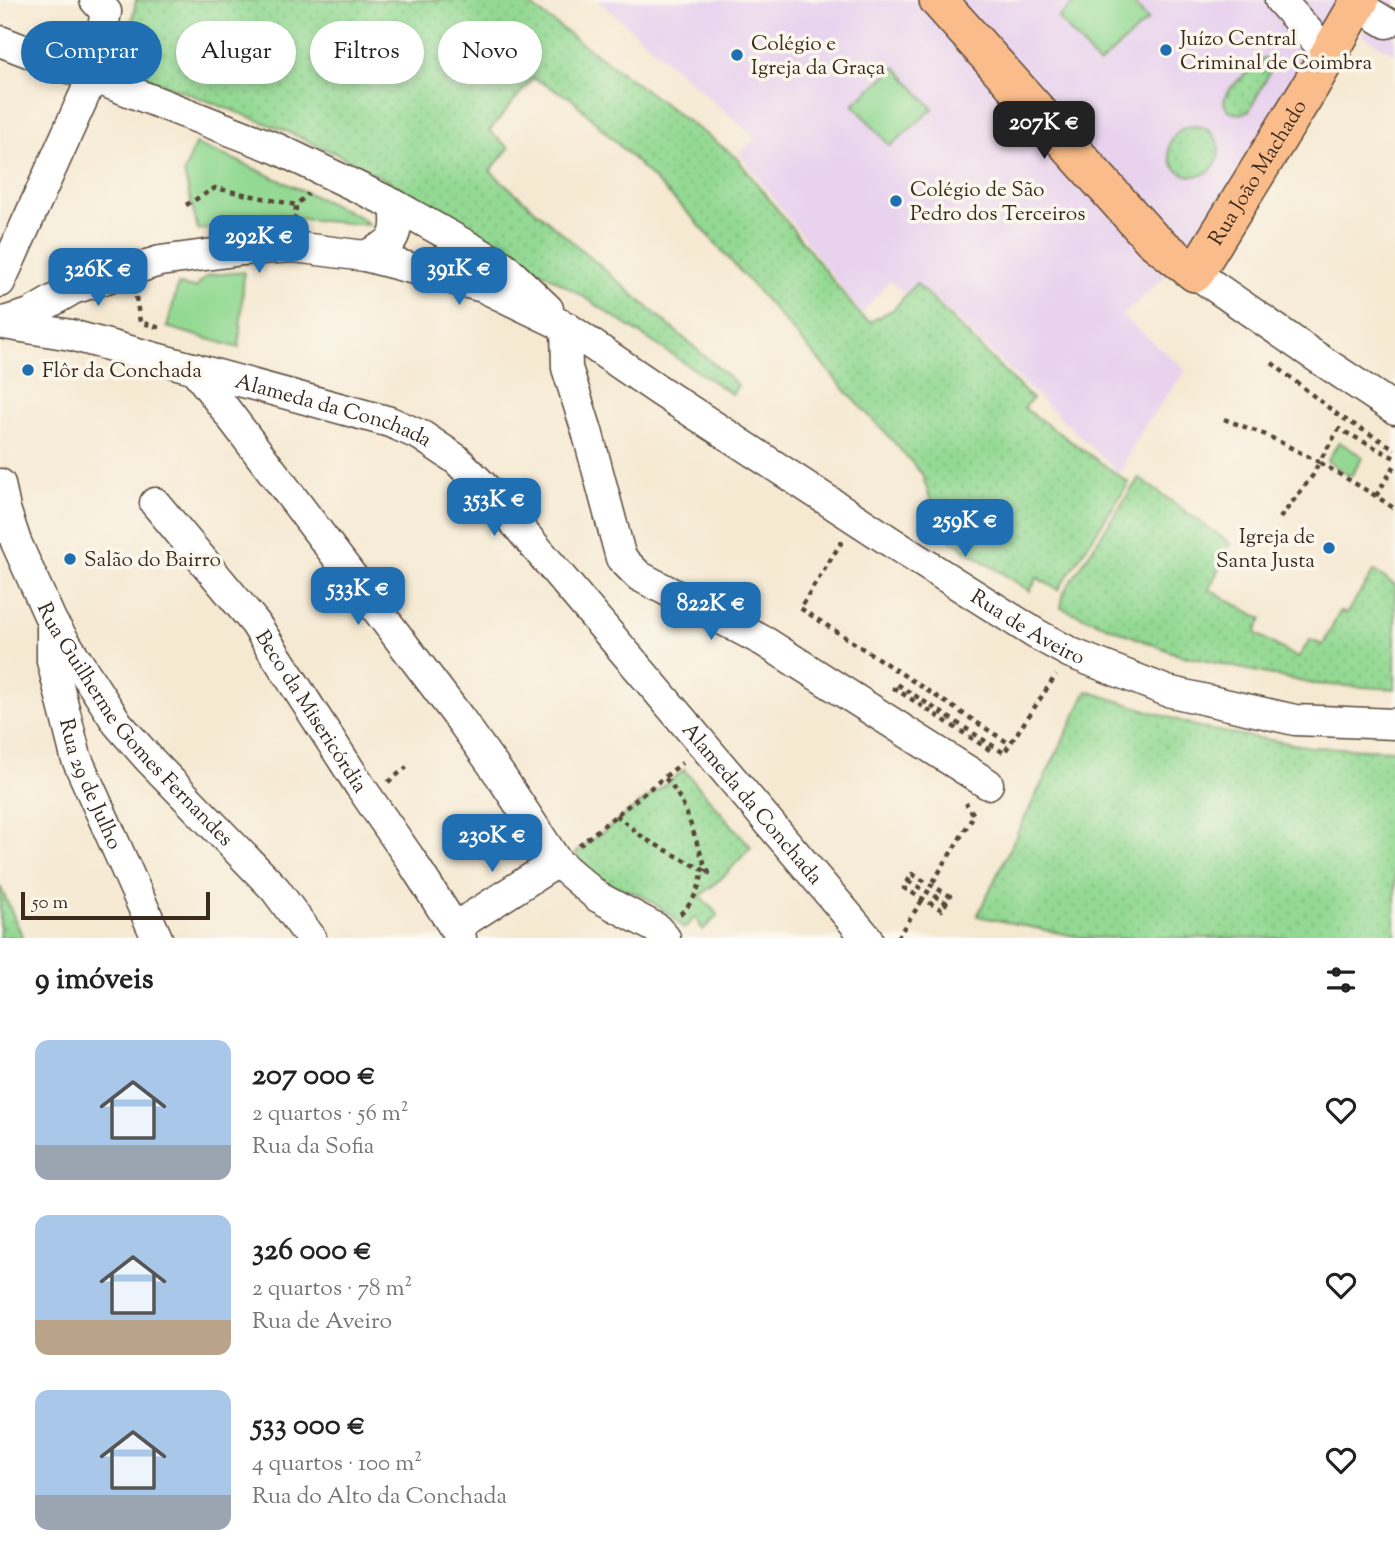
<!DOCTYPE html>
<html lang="pt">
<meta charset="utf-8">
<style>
:root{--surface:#fff;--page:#f6f6f6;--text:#222;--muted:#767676;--accent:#1f6fb2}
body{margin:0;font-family:"Sorts Mill Goudy",serif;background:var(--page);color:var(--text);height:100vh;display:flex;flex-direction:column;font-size:26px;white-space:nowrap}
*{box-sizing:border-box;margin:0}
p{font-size:23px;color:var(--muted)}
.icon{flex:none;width:38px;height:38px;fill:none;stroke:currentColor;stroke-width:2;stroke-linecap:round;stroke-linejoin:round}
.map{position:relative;height:938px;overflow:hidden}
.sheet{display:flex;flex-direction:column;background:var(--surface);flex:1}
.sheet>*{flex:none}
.top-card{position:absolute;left:21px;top:21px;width:700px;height:63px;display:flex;gap:14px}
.scale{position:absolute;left:21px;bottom:18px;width:189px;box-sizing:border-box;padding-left:7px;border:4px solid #3b2a1e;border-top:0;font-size:19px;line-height:24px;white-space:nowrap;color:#3b2a1e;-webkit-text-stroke:5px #fbf7ec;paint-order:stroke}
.price{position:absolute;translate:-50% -60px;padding:0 16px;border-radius:14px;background:var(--accent);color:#fff;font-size:23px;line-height:46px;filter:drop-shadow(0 2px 4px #0008)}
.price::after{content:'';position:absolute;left:50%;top:42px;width:21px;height:16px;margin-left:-10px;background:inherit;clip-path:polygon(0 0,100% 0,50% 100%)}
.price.current{background:#222;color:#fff}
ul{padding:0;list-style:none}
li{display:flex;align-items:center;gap:21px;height:175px;padding:0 35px}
li span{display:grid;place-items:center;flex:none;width:196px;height:140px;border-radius:14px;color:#555}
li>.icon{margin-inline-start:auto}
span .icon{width:84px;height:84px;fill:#fffc;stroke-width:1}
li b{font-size:30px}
h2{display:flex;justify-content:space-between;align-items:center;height:84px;padding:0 35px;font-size:30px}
.tag{padding:0 24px;border-radius:32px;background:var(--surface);box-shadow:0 4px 10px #0003;font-size:24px;line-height:63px}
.tag.current{background:var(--accent);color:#fff}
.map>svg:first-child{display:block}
.built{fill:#e8d2ee}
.grass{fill:url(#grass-dots);stroke:#678258;stroke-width:2}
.green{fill:#93d993;stroke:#678258;stroke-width:2}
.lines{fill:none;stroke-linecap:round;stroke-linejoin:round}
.minor-casing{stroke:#574739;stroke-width:33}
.major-casing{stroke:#574739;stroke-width:40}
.path{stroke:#574739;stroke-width:4.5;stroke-dasharray:5 5;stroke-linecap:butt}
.minor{stroke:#fff;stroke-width:30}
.major{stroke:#f9bc8a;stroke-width:37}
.poi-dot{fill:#1f6fb2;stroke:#fbf7ec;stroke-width:2.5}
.labels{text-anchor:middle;stroke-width:7;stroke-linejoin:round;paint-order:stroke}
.poi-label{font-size:21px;fill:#3b2a1e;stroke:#fbf7ec;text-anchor:start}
.street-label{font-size:21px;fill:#3b2a1e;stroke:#fbf7ec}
</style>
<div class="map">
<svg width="1395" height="938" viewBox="0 0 1395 938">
<defs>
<pattern id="grass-dots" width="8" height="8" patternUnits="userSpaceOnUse" patternTransform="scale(1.75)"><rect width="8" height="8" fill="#93d993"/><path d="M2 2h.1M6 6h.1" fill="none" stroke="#80ba7e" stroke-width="1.8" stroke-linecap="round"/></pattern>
</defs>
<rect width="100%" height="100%" fill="#fbf7ec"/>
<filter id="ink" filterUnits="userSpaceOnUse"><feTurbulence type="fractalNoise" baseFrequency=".0143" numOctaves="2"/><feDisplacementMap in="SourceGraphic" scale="14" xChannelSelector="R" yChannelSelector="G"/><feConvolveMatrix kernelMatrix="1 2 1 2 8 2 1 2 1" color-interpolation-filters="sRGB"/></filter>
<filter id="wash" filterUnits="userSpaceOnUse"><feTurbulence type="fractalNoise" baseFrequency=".00686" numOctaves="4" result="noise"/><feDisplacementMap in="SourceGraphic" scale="28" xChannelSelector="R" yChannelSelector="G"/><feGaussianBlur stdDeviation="1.57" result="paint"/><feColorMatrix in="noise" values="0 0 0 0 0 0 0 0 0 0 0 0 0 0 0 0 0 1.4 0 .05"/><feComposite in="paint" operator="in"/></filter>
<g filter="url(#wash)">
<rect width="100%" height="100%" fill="#f5e9d2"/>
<!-- built -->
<path class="built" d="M598,0H1342L1204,241L1122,316L1186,370L1139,433L1120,474L916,281L905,294L889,281L862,314L739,153L755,138Z
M1381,0H1395V54L1362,35Z"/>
<!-- grass -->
<path class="grass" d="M136,0H523L735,156L861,316L870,322L894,309L916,283L1032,399L1024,408L1129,483L1058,590L1037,578L1030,591L942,535L922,474L892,440L847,392L692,217L571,98L533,78L489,131L509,148L490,171L738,385L732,394L584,297L405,190L341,156L286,131L119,67L115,64L114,57C129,35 132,27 136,0Z
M1267,58H1271L1273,62V66L1249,111C1233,120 1216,105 1229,90C1239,79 1251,69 1262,59Z
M1169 151a25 25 0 1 1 50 0a25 25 0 1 1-50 0Z
M1139,478L1231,544L1209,589L1262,619L1255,633L1298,658L1310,640L1323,645L1340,611L1346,614L1374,571L1395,585V689L1313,684L1179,655L1061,608L1064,592Z
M1087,691L1205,729L1311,747L1395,750V938H1084L977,916Z
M684,770L751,847L725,875L700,896L718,915L703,930L695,917L684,929L671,915L641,895L603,882L592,875L575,853Z
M0,886L23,938H0Z"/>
<!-- green -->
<path class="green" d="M1078,0H1130L1148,20L1099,64L1058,18Z
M896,67L933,109L890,146L853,104Z
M195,144L240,162L360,217L369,225L300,219L198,230L184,173Z
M244,272L239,348L167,327L178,285L196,288L204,278L210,275Z
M1339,442L1363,457L1351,476L1327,461Z"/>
</g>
<g filter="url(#ink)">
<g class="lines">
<!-- minor casing -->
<g class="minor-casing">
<g id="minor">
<path d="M1280,0L1329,55"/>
<path d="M1357,5L1387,23"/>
<path d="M0,41L278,149L395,205L503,266L548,309"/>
<path d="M365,256C394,242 399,239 395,205"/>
<path d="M1195,273L1312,354L1395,409"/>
<path d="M0,282L93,76L106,12L95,0"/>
<path id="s1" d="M0,323L30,314L73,289L150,264L160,261L243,250L294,247L365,256L483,287L566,327L660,391L908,553L1036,634L1071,653L1167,691L1295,720L1395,724"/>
<path id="s2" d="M4,324L71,335L390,422L422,436L456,459L488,491L867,938"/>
<path d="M566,327L567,368L587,431L621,558L639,576L765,642L988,784"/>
<path d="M194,368L460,719L502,778L557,862L598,897L656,928L665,938"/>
<path id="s3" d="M0,484L5,509L16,542L52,622L118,724L149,759L275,889L311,938"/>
<path id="s4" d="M155,503L255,623L360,786L409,857L461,938"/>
<path id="s5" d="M52,622V661L76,757L157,938"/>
<path d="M454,928L557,862"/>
</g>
</g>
<!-- major casing -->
<g class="major-casing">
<g id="major">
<path id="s6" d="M938,0L1152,239L1195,273L1311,85L1360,0"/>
</g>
</g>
<!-- path -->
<path class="path" d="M186,205L215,188L296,205
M295,221L296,205L308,194
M136,297L140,322L157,327L156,330
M1272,363L1338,415L1395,449
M1224,419L1266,435L1319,462L1339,429L1395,458
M1376,496L1395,465
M1280,518L1313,475L1319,462L1376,496L1395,509
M843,544L841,543L800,608L1010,744
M990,750L894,688L897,684L1004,753L1056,675
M388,782L407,767
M616,815L645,839L709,873C693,842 690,803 664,777
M579,845L682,763
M912,874L950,896L942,910L904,888Z
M908,881L947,903
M933,882L974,815L966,803
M680,914C694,902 700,887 703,869
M897,938L923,899"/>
<!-- minor -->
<use href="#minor" class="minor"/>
<!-- major -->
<use href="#major" class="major"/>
</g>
</g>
<!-- markers -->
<g class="poi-dot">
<circle cx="1166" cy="50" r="7"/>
<circle cx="737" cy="55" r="7"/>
<circle cx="896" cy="201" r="7"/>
<circle cx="28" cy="370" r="7"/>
<circle cx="1329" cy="548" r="7"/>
<circle cx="70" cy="559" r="7"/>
</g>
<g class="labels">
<!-- poi labels -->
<g class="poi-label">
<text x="1180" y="45">Juízo Central<tspan x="1180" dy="24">Criminal de Coimbra</tspan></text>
<text x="751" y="50">Colégio e<tspan x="751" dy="24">Igreja da Graça</tspan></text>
<text x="910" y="196">Colégio de São<tspan x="910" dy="24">Pedro dos Terceiros</tspan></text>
<text x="42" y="377">Flôr da Conchada</text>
<text x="1315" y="543" text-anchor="end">Igreja de<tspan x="1315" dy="24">Santa Justa</tspan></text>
<text x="84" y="566">Salão do Bairro</text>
</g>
<!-- street labels -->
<g class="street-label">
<text dy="7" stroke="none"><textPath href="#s6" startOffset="494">Rua João Machado</textPath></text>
<text dy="7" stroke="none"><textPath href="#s2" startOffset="341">Alameda da Conchada</textPath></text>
<text dy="7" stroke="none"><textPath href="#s1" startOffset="1144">Rua de Aveiro</textPath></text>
<text dy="7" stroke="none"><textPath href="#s4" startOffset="261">Beco da Misericórdia</textPath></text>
<text dy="7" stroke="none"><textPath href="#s3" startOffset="280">Rua Guilherme Gomes Fernandes</textPath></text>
<text dy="7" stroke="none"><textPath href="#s5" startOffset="168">Rua 29 de Julho</textPath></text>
<text dy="7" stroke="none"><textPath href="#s2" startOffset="929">Alameda da Conchada</textPath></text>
</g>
</g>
</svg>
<div class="scale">50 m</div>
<b class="price current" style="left:1044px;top:161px">207K €</b>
<b class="price" style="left:259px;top:275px">292K €</b>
<b class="price" style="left:459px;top:307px">391K €</b>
<b class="price" style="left:98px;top:308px">326K €</b>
<b class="price" style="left:494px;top:538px">353K €</b>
<b class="price" style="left:965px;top:559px">259K €</b>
<b class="price" style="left:358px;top:627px">533K €</b>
<b class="price" style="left:711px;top:642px">822K €</b>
<b class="price" style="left:492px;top:874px">230K €</b>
<div class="top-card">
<a class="tag current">Comprar</a>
<a class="tag">Alugar</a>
<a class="tag">Filtros</a>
<a class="tag">Novo</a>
</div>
</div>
<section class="sheet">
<h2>9 imóveis<svg class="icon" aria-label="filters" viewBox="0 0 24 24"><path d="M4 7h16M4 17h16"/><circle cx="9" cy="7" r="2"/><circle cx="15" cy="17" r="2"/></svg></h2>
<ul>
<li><span style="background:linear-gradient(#a9c7e8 75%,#9aa5b1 0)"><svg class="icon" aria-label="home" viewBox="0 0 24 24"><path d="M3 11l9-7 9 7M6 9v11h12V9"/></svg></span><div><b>207 000 €</b><p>2 quartos · 56 m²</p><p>Rua da Sofia</p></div><svg class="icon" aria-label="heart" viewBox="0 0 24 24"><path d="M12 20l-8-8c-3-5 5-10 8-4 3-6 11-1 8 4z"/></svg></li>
<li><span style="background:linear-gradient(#a9c7e8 75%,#b9a48a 0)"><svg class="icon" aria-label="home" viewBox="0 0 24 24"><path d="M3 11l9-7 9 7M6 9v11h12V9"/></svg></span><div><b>326 000 €</b><p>2 quartos · 78 m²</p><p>Rua de Aveiro</p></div><svg class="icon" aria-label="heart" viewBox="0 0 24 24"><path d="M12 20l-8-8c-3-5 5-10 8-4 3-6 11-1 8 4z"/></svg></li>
<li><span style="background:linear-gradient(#a9c7e8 75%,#9aa5b1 0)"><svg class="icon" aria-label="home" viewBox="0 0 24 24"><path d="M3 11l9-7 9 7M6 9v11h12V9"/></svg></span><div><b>533 000 €</b><p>4 quartos · 100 m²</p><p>Rua do Alto da Conchada</p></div><svg class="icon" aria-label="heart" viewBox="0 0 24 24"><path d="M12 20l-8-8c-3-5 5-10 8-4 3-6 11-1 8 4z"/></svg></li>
</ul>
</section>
